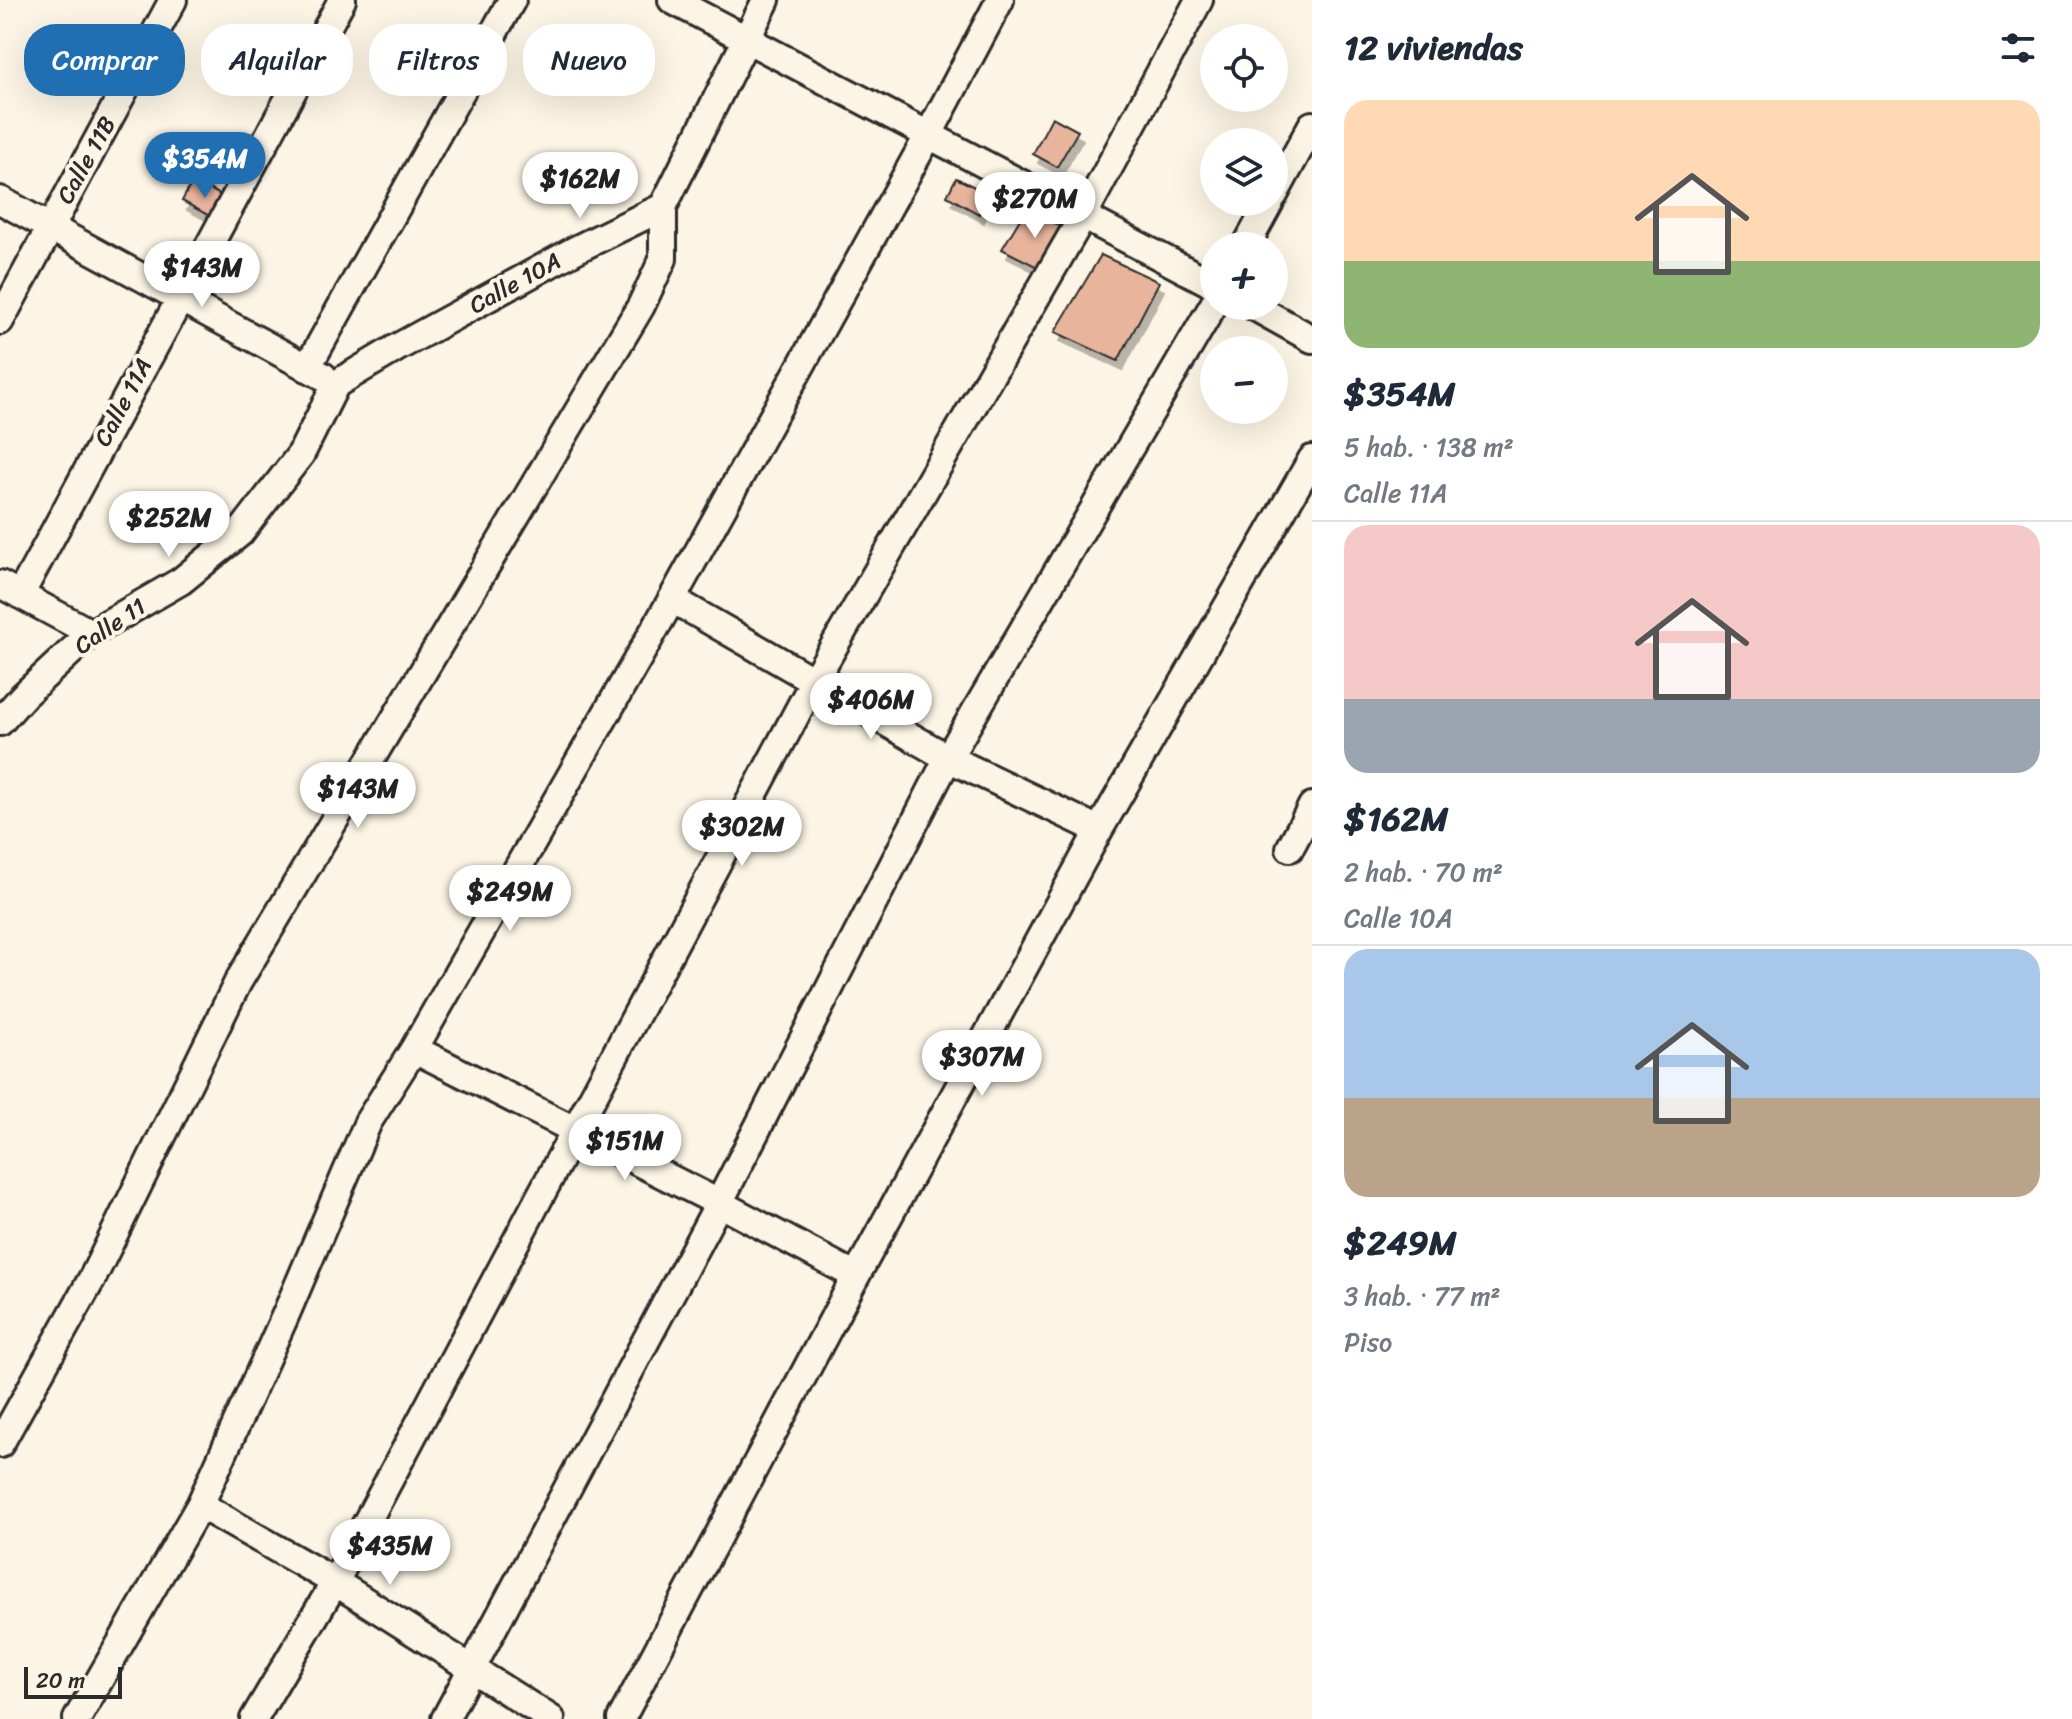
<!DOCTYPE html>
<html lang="es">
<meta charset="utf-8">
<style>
:root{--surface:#fff;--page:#f2f2f3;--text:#1f2937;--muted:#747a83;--line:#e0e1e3;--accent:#1f6fb2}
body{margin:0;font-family:Sriracha,sans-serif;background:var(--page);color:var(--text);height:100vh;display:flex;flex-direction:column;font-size:30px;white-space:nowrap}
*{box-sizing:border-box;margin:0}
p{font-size:26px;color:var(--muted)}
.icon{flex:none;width:44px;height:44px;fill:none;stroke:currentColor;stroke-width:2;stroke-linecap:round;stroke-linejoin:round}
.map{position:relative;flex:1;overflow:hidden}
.side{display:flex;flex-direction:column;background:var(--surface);width:760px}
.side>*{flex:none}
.top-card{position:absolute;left:24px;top:24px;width:760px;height:72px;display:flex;gap:16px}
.tools{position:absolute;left:1200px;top:24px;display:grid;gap:16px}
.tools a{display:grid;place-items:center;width:88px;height:88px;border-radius:50%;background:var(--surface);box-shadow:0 8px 32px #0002;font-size:40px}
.scale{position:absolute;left:24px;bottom:20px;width:98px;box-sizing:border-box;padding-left:8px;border:4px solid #2b2b2b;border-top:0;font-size:22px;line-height:28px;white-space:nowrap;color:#2b2b2b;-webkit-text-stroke:6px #fcf5e5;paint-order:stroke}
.price{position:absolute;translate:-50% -68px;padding:0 18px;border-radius:28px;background:#fff;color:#222;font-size:26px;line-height:52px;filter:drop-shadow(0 2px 4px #0008)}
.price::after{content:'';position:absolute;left:50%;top:48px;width:24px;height:18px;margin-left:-12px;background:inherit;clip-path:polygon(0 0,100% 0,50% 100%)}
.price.active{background:var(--accent);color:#fff}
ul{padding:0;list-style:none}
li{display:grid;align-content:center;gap:16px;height:424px;padding:0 32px}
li+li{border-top:2px solid var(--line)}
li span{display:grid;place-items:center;height:248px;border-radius:24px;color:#555}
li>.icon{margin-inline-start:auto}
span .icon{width:144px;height:144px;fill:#fffc;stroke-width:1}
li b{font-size:34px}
h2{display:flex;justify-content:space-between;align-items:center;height:96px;padding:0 32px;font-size:34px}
.pill{padding:0 28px;border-radius:32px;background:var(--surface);box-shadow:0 8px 32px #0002;font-size:28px;line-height:72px}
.pill.active{background:var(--accent);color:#fff}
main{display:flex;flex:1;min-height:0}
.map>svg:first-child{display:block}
.building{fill:#e8b49c;stroke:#2b2b2b;stroke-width:2;filter:url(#shadow)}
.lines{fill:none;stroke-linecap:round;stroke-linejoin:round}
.minor-casing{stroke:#2b2b2b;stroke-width:32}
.minor{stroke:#fcf5e5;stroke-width:26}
.labels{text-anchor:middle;stroke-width:8;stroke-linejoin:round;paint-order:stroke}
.street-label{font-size:24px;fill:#2b2b2b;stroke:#fcf5e5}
</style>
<main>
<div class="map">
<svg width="1312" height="1719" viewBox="0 0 1312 1719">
<defs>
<filter id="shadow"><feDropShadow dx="5" dy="9" stdDeviation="0" flood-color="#0004"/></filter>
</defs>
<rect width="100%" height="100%" fill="#fcf5e5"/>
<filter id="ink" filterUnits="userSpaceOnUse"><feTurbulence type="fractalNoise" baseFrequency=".0125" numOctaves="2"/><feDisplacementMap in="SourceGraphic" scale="16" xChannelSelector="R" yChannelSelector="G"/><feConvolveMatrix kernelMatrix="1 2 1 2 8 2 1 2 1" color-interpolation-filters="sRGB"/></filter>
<g filter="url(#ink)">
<!-- building -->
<path class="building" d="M1052,117L1078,131L1057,167L1033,154Z
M956,178L987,193L979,214L947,196Z
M193,180L228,199L217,220L182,201Z
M1026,209L1068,230L1045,271L1002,249Z
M1101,255L1159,282L1118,361L1055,332Z"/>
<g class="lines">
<!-- minor casing -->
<g class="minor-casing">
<path id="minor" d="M672,0L1214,285
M1274,195L1312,125
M0,200L323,376
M1246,246L1270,202
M1253,306L1312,339
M0,321L173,0
M307,368L512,0
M336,384L398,347L577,249L663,207L766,0
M0,584L91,633
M20,595L342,0
M672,599L948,758L1099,830
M0,722L24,695L91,633L181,581L240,533L301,454L336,384
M1290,848L1312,806
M414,1049L719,1203L856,1276
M0,1444L94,1275L238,982L641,306L663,259V207
M200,1505L335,1582L551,1719
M77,1719L200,1505L286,1314L368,1122L414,1049L672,599L928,136L1000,0
M254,1719L335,1582L815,679L1083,216L1199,0
M445,1719L719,1203L948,758L1214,304
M621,1719L856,1276L1099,830L1312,459"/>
</g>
<!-- minor -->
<use href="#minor" class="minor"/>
</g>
</g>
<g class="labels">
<!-- street labels -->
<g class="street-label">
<text transform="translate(86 160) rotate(-61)" y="8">Calle 11B</text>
<text transform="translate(515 283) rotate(-29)" y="8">Calle 10A</text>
<text transform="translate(123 402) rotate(-62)" y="8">Calle 11A</text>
<text transform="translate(110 626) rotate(-34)" y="8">Calle 11</text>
</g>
</g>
</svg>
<div class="tools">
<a><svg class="icon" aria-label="locate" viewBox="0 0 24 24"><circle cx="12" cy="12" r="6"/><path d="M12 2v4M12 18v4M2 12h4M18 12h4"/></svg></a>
<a><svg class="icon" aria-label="layers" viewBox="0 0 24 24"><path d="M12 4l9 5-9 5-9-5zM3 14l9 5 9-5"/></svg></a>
<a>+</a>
<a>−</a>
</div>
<div class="scale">20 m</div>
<b class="price active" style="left:205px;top:200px">$354M</b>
<b class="price" style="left:580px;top:220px">$162M</b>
<b class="price" style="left:1035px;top:240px">$270M</b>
<b class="price" style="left:202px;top:309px">$143M</b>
<b class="price" style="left:169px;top:559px">$252M</b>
<b class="price" style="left:871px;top:741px">$406M</b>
<b class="price" style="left:358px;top:830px">$143M</b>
<b class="price" style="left:742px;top:868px">$302M</b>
<b class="price" style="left:510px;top:933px">$249M</b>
<b class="price" style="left:982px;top:1098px">$307M</b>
<b class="price" style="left:625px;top:1182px">$151M</b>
<b class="price" style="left:390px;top:1587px">$435M</b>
<div class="top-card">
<a class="pill active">Comprar</a>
<a class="pill">Alquilar</a>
<a class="pill">Filtros</a>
<a class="pill">Nuevo</a>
</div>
</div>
<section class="side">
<h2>12 viviendas<svg class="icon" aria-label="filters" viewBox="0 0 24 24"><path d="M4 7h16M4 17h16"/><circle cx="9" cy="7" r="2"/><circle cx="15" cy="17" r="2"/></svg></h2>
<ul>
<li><span style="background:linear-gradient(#ffd9b3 65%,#8fb573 0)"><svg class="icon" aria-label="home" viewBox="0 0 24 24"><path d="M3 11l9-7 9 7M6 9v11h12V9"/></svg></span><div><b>$354M</b><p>5 hab. · 138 m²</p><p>Calle 11A</p></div></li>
<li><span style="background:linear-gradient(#f6c9c9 70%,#9aa5b1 0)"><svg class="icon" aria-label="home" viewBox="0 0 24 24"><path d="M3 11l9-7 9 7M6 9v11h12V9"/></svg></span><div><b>$162M</b><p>2 hab. · 70 m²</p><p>Calle 10A</p></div></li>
<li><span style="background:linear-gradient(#a9c7e8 60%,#b9a48a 0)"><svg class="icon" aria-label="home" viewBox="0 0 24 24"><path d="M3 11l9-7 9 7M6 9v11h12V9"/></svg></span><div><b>$249M</b><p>3 hab. · 77 m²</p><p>Piso</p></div></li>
</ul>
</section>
</main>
